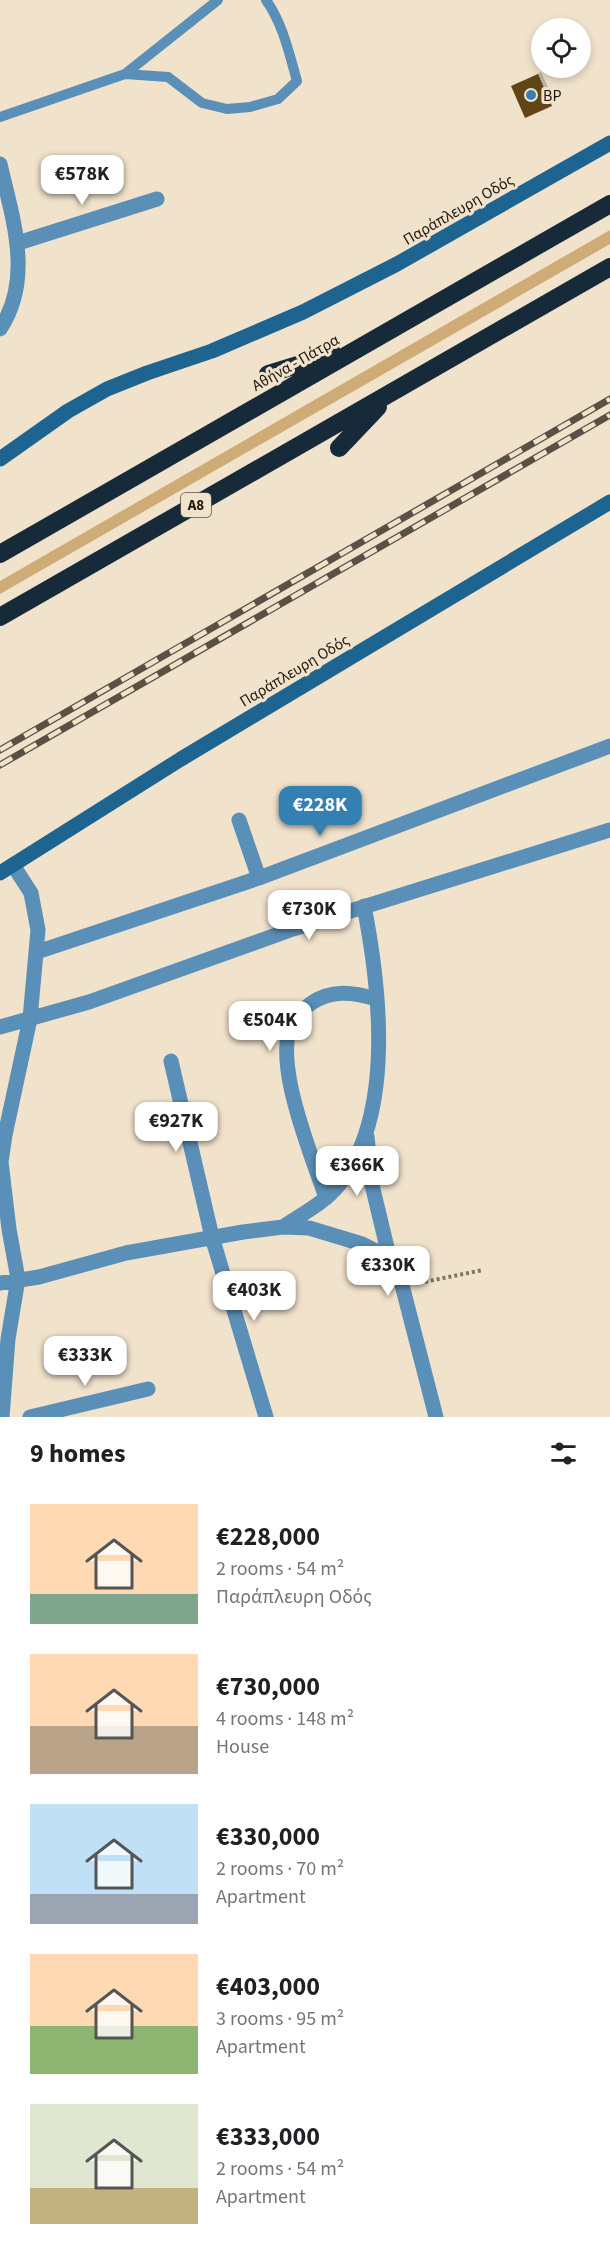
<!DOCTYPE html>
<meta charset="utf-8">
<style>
:root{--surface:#fff;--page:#f2f2f2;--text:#202124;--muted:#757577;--accent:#3580b3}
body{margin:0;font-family:"Source Sans 3",sans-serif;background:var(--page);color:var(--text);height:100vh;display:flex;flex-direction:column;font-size:22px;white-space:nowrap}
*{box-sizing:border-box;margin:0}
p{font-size:20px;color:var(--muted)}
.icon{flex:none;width:33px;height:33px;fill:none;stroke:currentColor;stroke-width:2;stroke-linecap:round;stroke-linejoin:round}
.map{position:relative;height:1417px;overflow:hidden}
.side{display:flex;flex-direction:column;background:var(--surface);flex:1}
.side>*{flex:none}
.controls{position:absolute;left:531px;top:18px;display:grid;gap:12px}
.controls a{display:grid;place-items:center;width:60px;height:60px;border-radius:50%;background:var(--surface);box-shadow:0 3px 9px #0003;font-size:30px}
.price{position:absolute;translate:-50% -51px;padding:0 14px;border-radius:12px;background:#fff;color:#222;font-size:20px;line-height:39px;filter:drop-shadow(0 2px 3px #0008)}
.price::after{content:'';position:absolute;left:50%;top:36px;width:18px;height:14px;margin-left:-9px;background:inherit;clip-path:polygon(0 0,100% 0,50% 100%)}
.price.current{background:var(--accent);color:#fff}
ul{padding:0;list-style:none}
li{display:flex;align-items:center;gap:18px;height:150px;padding:0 30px}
li span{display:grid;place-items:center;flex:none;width:168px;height:120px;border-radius:0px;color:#555}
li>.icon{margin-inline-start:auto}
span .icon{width:72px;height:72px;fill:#fffc;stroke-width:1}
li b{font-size:26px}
h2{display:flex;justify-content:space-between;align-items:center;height:72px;padding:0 30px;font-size:26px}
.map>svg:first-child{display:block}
.green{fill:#cfab75}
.shadow{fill:#0003}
.building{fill:#614515}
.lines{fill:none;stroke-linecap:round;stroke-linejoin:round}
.path{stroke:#817768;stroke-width:4;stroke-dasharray:3 3;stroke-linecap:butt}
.lane{stroke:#5a8fb7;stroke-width:10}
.street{stroke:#5a8fb7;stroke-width:15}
.secondary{stroke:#1e6491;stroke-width:15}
.highway{stroke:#172a39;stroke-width:18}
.rail-casing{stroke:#595145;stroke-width:7}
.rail{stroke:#f1e2cc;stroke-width:4.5;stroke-dasharray:14;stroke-linecap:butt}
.poi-dot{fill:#3580b3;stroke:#f1e2cc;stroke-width:2}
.labels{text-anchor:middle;stroke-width:6;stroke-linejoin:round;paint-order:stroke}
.shield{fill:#f1e2cc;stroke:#5c5448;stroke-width:1.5}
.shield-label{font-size:15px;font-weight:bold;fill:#1c170f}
.poi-label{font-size:16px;fill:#1c170f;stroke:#f1e2cc;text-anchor:start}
.street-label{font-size:16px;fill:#1c170f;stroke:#f1e2cc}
</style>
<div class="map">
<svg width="610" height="1417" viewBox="0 0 610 1417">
<rect width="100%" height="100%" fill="#f1e2cc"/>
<!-- green -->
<path class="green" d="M610,230V244L0,594V581Z"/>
<!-- shadow -->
<path class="shadow" d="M541,72L555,102L526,116L513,87Z"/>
<!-- building -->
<path class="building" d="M538,74L552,106L525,118L511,86Z"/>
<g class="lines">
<!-- path -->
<path class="path" d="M419,1283L483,1270"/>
<!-- lane -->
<path class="lane" d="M125,74L168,77L202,103L227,109L250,107L278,99L297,81C289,53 283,24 266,0
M0,117L125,74L218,0"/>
<!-- street -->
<path class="street" d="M0,164C12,217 34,278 0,329
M18,243L157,199
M239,820L259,878
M37,952L259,878L610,746
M0,1027L89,1002L293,929L610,830
M171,1061L212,1237L266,1417
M367,1136L372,1185L391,1264
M326,1198C313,1158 267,1052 296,1016C299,1011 306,1008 310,1004C331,989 353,992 376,999
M283,1227C302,1214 324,1203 338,1186C395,1116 380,988 364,906
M0,1283L39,1277L126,1253L243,1232L283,1227L309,1228L339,1237L362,1244L378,1252L391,1264L402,1285L436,1417
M2,1417L8,1339L18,1279L9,1229L1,1162L5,1135L30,1019L38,930L31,893L13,865
M30,1417L148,1389"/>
<!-- secondary -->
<path class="secondary" d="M0,459L68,411L107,389L147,373L212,351L303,312L397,264L610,143
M0,873L181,759L610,502"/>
<!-- highway -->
<path class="highway" d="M268,374L333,354
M339,448L378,407
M0,554L610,204
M0,617L610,267"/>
<!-- rail casing -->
<g class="rail-casing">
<path id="rail" d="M0,750L610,399
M0,765L610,415"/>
</g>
<!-- rail -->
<use href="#rail" class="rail"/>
</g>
<!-- markers -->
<circle class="poi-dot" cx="531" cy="95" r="6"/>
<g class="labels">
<!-- shield labels -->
<rect class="shield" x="181" y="493" width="30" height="24" rx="4.5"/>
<g class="shield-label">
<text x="196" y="510">Α8</text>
</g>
<!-- poi labels -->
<g class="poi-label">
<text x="543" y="101">BP</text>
</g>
<!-- street labels -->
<g class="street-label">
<text transform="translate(458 209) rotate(-30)" y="6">Παράπλευρη Οδός</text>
<text transform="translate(295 362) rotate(-30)" y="6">Αθήνα - Πάτρα</text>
<text transform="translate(294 670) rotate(-31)" y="6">Παράπλευρη Οδός</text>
</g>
</g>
</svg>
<div class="controls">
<a><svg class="icon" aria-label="locate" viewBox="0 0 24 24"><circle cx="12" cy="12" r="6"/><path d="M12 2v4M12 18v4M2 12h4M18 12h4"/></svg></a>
</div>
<b class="price" style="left:82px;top:206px">€578K</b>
<b class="price current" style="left:320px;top:837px">€228K</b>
<b class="price" style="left:309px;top:941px">€730K</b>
<b class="price" style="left:270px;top:1052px">€504K</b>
<b class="price" style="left:176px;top:1153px">€927K</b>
<b class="price" style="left:357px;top:1197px">€366K</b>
<b class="price" style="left:388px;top:1297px">€330K</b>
<b class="price" style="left:254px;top:1322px">€403K</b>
<b class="price" style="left:85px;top:1387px">€333K</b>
</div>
<section class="side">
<h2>9 homes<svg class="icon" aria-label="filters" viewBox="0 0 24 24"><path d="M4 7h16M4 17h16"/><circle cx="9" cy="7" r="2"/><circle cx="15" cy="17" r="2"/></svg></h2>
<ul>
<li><span style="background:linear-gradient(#ffd9b3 75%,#7fa58c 0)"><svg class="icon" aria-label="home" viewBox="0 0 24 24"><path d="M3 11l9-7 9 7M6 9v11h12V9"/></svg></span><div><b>€228,000</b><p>2 rooms · 54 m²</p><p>Παράπλευρη Οδός</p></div></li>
<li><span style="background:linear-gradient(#ffd9b3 60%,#b9a48a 0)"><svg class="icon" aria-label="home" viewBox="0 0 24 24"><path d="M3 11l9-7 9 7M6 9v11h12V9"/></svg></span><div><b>€730,000</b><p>4 rooms · 148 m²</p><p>House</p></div></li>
<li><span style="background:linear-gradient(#bfe0f5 75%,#9aa5b1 0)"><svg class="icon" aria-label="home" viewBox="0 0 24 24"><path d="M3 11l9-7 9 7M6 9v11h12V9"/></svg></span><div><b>€330,000</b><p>2 rooms · 70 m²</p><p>Apartment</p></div></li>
<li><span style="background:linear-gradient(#ffd9b3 60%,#8fb573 0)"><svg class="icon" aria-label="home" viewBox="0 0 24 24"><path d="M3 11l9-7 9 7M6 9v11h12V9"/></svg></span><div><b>€403,000</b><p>3 rooms · 95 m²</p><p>Apartment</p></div></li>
<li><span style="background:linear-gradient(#dfe7d0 70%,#c2b280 0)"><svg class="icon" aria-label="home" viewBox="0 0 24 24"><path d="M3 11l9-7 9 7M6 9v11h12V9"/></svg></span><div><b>€333,000</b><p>2 rooms · 54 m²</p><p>Apartment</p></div></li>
</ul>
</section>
